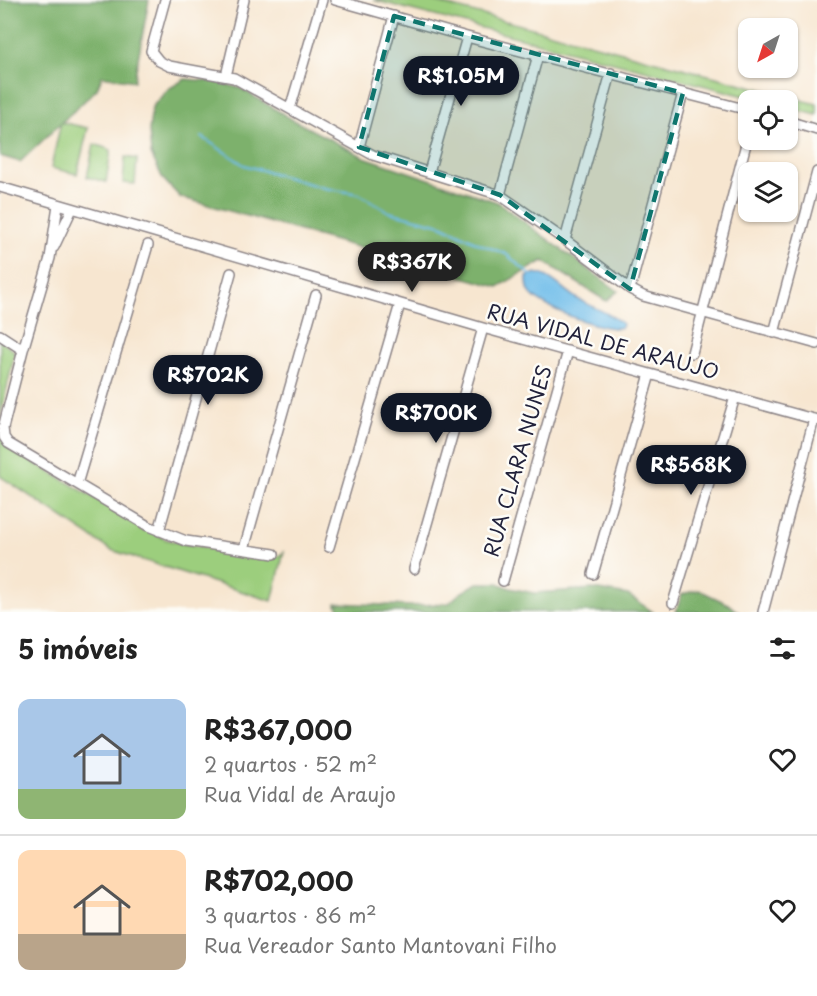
<!DOCTYPE html>
<html lang="pt">
<meta charset="utf-8">
<style>
:root{--surface:#fff;--page:#f2f2f2;--text:#222;--muted:#767676;--line:#e0e0e0;--accent:#111827}
body{margin:0;font-family:"Playpen Sans",sans-serif;background:var(--page);color:var(--text);height:100vh;display:flex;flex-direction:column;font-size:22px;white-space:nowrap}
*{box-sizing:border-box;margin:0}
p{font-size:20px;color:var(--muted)}
.icon{flex:none;width:33px;height:33px;fill:none;stroke:currentColor;stroke-width:2;stroke-linecap:round;stroke-linejoin:round}
.map{position:relative;height:612px;overflow:hidden}
.details{display:flex;flex-direction:column;background:var(--surface);flex:1}
.details>*{flex:none}
.needle{width:39px;rotate:219deg}
.buttons{position:absolute;left:738px;top:18px;display:grid;gap:12px}
.buttons a{display:grid;place-items:center;width:60px;height:60px;border-radius:12px;background:var(--surface);box-shadow:0 2px 4px #0004;font-size:30px}
.price{position:absolute;translate:-50% -51px;padding:0 14px;border-radius:21px;background:var(--accent);color:#fff;font-size:20px;line-height:39px;filter:drop-shadow(0 2px 3px #0008)}
.price::after{content:'';position:absolute;left:50%;top:36px;width:18px;height:14px;margin-left:-9px;background:inherit;clip-path:polygon(0 0,100% 0,50% 100%)}
.price.current{background:#222;color:#fff}
ul{padding:0;list-style:none}
li{display:flex;align-items:center;gap:18px;height:150px;padding:0 18px}
li+li{border-top:2px solid var(--line)}
li span{display:grid;place-items:center;flex:none;width:168px;height:120px;border-radius:12px;color:#555}
li>.icon{margin-inline-start:auto}
span .icon{width:72px;height:72px;fill:#fffc;stroke-width:1}
li b{font-size:26px}
h2{display:flex;justify-content:space-between;align-items:center;height:72px;padding:0 18px;font-size:26px}
.map>svg:first-child{display:block}
.green{fill:#9cce7d;stroke:#5f785c;stroke-width:1.5}
.forest{fill:#7db16c;stroke:#506a54;stroke-width:1.5}
.water{fill:#70bdea;stroke:#497092;stroke-width:1.5}
.lines{fill:none;stroke-linecap:round;stroke-linejoin:round}
.stream{stroke:#70bdea;stroke-width:2}
.minor-casing{stroke:#8c8486;stroke-width:12}
.minor{stroke:#fff;stroke-width:9}
.marked{fill:#0f766e;fill-opacity:0.2;stroke:#0f766e;stroke-width:4.5;stroke-dasharray:12 8;stroke-linejoin:round}
.labels{text-anchor:middle;stroke-width:5;stroke-linejoin:round;paint-order:stroke}
.street-label{font-size:20px;fill:#22223b;stroke:#fdfcf7}
</style>
<div class="map">
<svg width="817" height="612" viewBox="0 0 817 612">
<rect width="100%" height="100%" fill="#fdfcf7"/>
<filter id="ink" filterUnits="userSpaceOnUse"><feTurbulence type="fractalNoise" baseFrequency=".0167" numOctaves="2"/><feDisplacementMap in="SourceGraphic" scale="12" xChannelSelector="R" yChannelSelector="G"/><feConvolveMatrix kernelMatrix="1 2 1 2 8 2 1 2 1" color-interpolation-filters="sRGB"/></filter>
<filter id="wash" filterUnits="userSpaceOnUse"><feTurbulence type="fractalNoise" baseFrequency=".008" numOctaves="4" result="noise"/><feDisplacementMap in="SourceGraphic" scale="24" xChannelSelector="R" yChannelSelector="G"/><feGaussianBlur stdDeviation="1.35" result="paint"/><feColorMatrix in="noise" values="0 0 0 0 0 0 0 0 0 0 0 0 0 0 0 0 0 1.4 0 .05"/><feComposite in="paint" operator="in"/></filter>
<g filter="url(#wash)">
<rect width="100%" height="100%" fill="#f7e6d0"/>
<!-- green -->
<path class="green" d="M373,0H427L817,104V115L788,108V100H760Z
M61,122L88,128L77,174L51,168Z
M94,144L111,150L106,182L87,177Z
M125,157L137,159L135,184L123,183Z
M0,340L15,352L0,418Z
M0,436L7,447L165,539L185,544L263,556C272,561 276,558 284,552L272,601L111,550L0,476Z"/>
<!-- forest -->
<path class="forest" d="M0,0H149L134,81L102,76L97,89L20,162L0,156Z
M185,79L212,81L240,88L293,120L364,157L497,202L618,291L606,301L543,261L498,287L180,197L163,179L151,154L149,131L152,107L168,89Z
M477,583H498L510,588L534,593L593,589L628,595L653,612H341L336,603L411,606L449,603L459,594Z
M699,590L728,604L738,612H676L682,594Z"/>
<!-- water -->
<path class="water" d="M535,273C551,275 563,290 576,298C591,307 609,312 623,324L622,327C608,333 536,307 529,291C527,287 527,282 527,277Z"/>
<g class="lines">
<!-- stream -->
<path class="stream" d="M202,137L244,165L324,188L359,194L389,212L441,225L480,244L506,254L532,276"/>
</g>
</g>
<g filter="url(#ink)">
<g class="lines">
<!-- minor casing -->
<g class="minor-casing">
<path id="minor" d="M165,0L151,51L159,61L169,66L234,78L373,155L500,195L565,240L630,289L643,296L817,344
M335,0L467,37L748,110
M226,76L244,0
M290,109L322,0
M788,121L817,130
M359,147L394,16
M429,172L467,37
M0,187L483,328L817,420
M500,195L538,55
M58,205L50,258L23,350L3,428L4,437L8,443L148,526L186,541L274,554
M565,240L611,73
M54,247L72,209
M630,289L683,93
M774,333L817,172
M0,335L23,350
M692,353L748,136
M77,484L148,245
M159,531L231,273
M329,547L400,304
M244,549L316,295
M414,569L483,328
M593,574L650,374
M503,581L568,351
M673,603L735,397
M763,612L814,419"/>
</g>
<!-- minor -->
<use href="#minor" class="minor"/>
</g>
</g>
<!-- marked area -->
<path class="marked" d="M394,16L683,93L630,289L500,195L359,147Z"/>
<g class="labels">
<!-- street labels -->
<g class="street-label">
<text transform="translate(603 342) rotate(15)" y="7">RUA VIDAL DE ARAUJO</text>
<text transform="translate(518 461) rotate(-74)" y="7">RUA CLARA NUNES</text>
</g>
</g>
</svg>
<div class="buttons">
<a><svg class="needle" viewBox="-14 -14 28 28"><path d="M0-13l5 13h-10z" fill="#e53935"/><path d="M0 13l5-13h-10z" fill="#767676"/></svg></a>
<a><svg class="icon" aria-label="locate" viewBox="0 0 24 24"><circle cx="12" cy="12" r="6"/><path d="M12 2v4M12 18v4M2 12h4M18 12h4"/></svg></a>
<a><svg class="icon" aria-label="layers" viewBox="0 0 24 24"><path d="M12 4l9 5-9 5-9-5zM3 14l9 5 9-5"/></svg></a>
</div>
<b class="price" style="left:461px;top:107px">R$1.05M</b>
<b class="price current" style="left:412px;top:293px">R$367K</b>
<b class="price" style="left:208px;top:406px">R$702K</b>
<b class="price" style="left:436px;top:444px">R$700K</b>
<b class="price" style="left:691px;top:496px">R$568K</b>
</div>
<section class="details">
<h2>5 imóveis<svg class="icon" aria-label="filters" viewBox="0 0 24 24"><path d="M4 7h16M4 17h16"/><circle cx="9" cy="7" r="2"/><circle cx="15" cy="17" r="2"/></svg></h2>
<ul>
<li><span style="background:linear-gradient(#a9c7e8 75%,#8fb573 0)"><svg class="icon" aria-label="home" viewBox="0 0 24 24"><path d="M3 11l9-7 9 7M6 9v11h12V9"/></svg></span><div><b>R$367,000</b><p>2 quartos · 52 m²</p><p>Rua Vidal de Araujo</p></div><svg class="icon" aria-label="heart" viewBox="0 0 24 24"><path d="M12 20l-8-8c-3-5 5-10 8-4 3-6 11-1 8 4z"/></svg></li>
<li><span style="background:linear-gradient(#ffd9b3 70%,#b9a48a 0)"><svg class="icon" aria-label="home" viewBox="0 0 24 24"><path d="M3 11l9-7 9 7M6 9v11h12V9"/></svg></span><div><b>R$702,000</b><p>3 quartos · 86 m²</p><p>Rua Vereador Santo Mantovani Filho</p></div><svg class="icon" aria-label="heart" viewBox="0 0 24 24"><path d="M12 20l-8-8c-3-5 5-10 8-4 3-6 11-1 8 4z"/></svg></li>
</ul>
</section>
